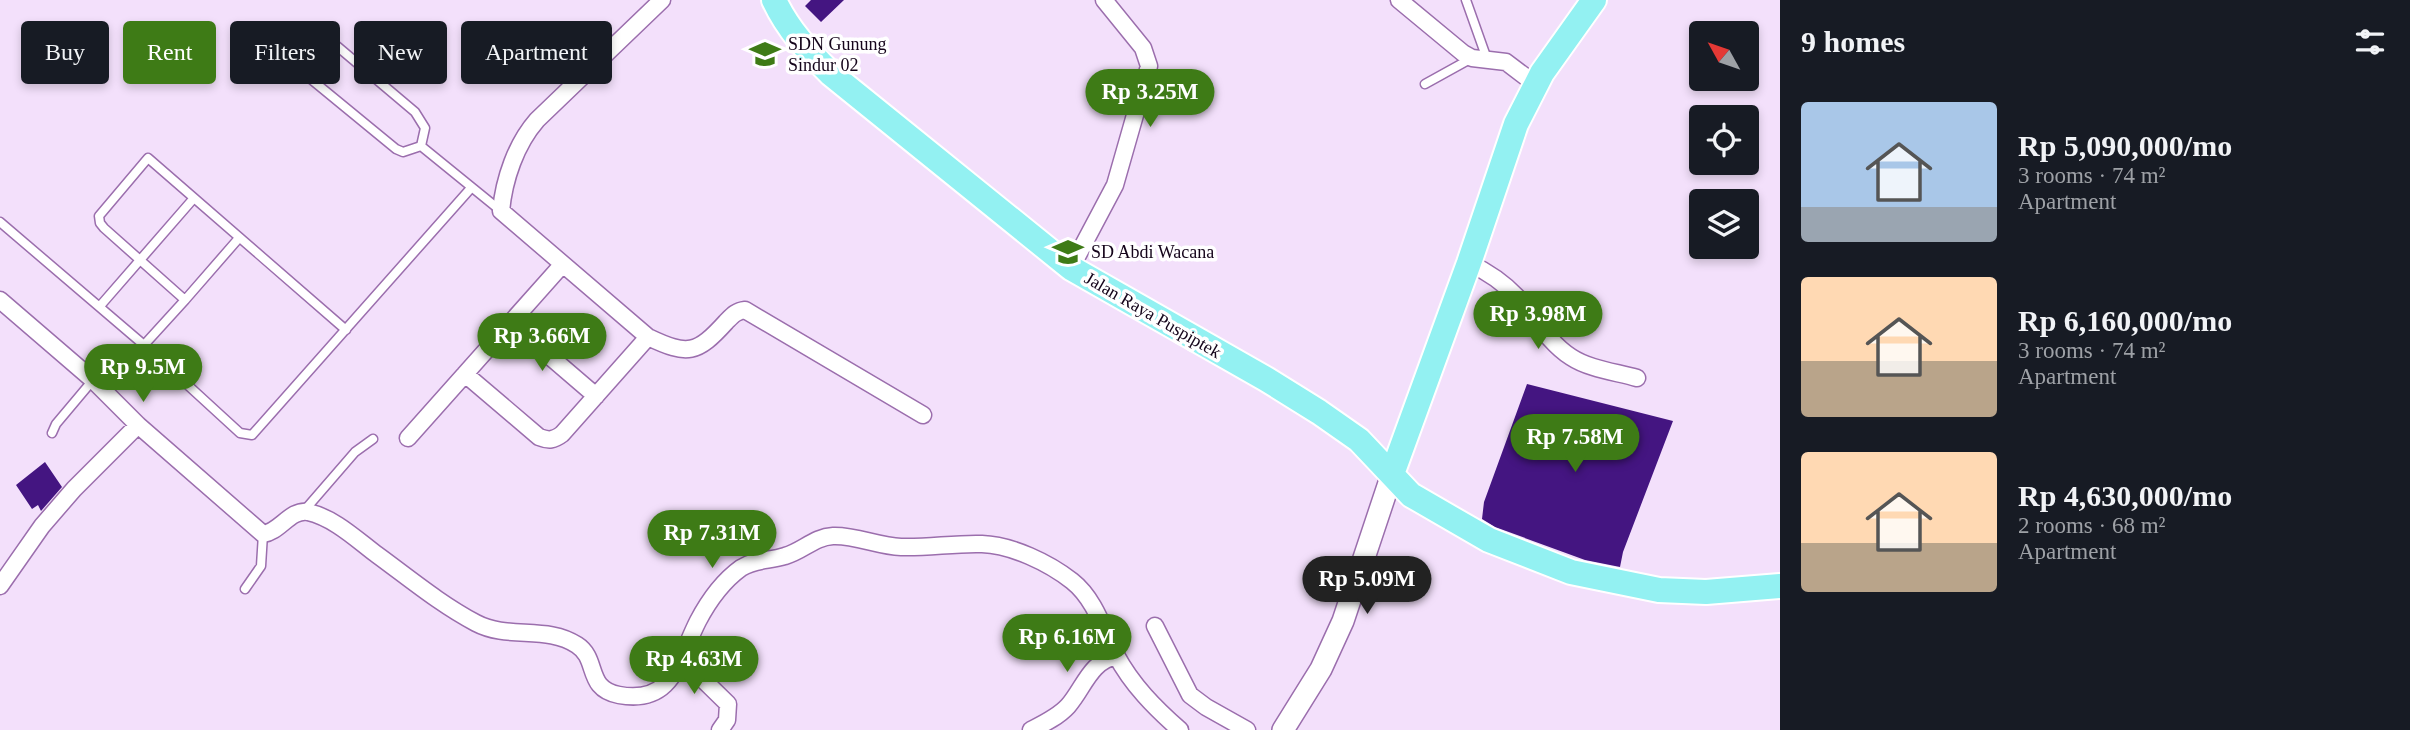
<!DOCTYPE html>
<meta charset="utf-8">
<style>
:root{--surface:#171b24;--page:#242831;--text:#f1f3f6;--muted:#9ea1a6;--accent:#3e7b16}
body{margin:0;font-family:Georgia,serif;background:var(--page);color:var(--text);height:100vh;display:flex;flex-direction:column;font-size:26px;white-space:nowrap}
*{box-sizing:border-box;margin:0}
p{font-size:23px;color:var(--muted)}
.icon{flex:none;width:38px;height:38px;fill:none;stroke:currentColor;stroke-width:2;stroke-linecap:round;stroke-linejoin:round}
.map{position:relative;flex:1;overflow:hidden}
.sheet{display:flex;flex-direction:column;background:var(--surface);width:630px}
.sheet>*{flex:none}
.banner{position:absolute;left:21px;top:21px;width:665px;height:63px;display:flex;gap:14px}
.needle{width:46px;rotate:310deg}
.controls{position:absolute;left:1689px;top:21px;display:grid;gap:14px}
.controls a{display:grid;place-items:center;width:70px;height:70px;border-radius:7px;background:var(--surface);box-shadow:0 4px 10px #0003;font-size:35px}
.price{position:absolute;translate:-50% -60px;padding:0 16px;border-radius:24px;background:var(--accent);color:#fff;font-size:23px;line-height:46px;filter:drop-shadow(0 2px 4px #0008)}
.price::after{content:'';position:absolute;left:50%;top:42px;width:21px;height:16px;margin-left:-10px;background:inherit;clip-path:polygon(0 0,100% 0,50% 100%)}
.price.active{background:#222;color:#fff}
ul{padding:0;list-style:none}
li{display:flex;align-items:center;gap:21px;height:175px;padding:0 21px}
li span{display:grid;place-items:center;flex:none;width:196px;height:140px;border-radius:7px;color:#555}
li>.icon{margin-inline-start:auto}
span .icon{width:84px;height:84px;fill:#fffc;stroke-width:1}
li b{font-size:30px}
h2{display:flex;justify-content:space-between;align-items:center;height:84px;padding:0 21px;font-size:30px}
.tag{padding:0 24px;border-radius:7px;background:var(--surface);box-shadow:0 4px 10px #0003;font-size:24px;line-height:63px}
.tag.active{background:var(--accent);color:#fff}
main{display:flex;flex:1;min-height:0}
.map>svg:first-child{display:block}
.building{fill:#441581}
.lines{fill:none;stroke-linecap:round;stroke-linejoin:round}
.service-casing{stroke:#9b6ead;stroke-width:11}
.minor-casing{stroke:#9b6ead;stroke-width:19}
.secondary-casing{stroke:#9b6ead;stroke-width:24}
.primary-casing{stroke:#fff;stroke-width:28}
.service{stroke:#fff;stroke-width:8}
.minor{stroke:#fff;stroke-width:16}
.secondary{stroke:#fff;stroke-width:21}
.primary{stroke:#93f1f2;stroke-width:24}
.labels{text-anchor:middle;stroke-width:7;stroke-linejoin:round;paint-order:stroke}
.poi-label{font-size:18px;fill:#14041a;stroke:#fff;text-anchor:start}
.street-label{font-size:18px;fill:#14041a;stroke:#fff}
</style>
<main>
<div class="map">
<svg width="1780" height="730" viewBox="0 0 1780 730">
<rect width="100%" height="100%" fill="#f3e0fb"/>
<!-- building -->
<path class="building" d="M811,0H844L821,22L805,6Z
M1527,384L1673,421L1623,552L1620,567L1585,560L1495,527L1482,519L1484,502Z
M45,462L62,487L41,511L38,505L32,509L16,485Z"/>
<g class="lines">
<!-- service casing -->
<g class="service-casing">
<path id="service" d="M1466,0L1487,59
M325,36L415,112L425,128L421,146
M301,71L396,149L403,152L421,146L501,211
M1425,84L1472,58
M0,222L144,345L240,433L252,435L471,188
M185,300L239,238
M100,306L194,198
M144,345L185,300L104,228L100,223L99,216L148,158L346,330
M52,433L56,424L93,380
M303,512L355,452L373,439
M245,589L261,566L263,534"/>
</g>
<!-- minor casing -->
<g class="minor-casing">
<path id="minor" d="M662,0L537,120C516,144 504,179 501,211L648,337C688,356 697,354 726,322C732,316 736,311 745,310L923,415
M1399,0L1463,53L1472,58L1506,62L1535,84
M1469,263C1486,271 1503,282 1517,297C1534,317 1549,343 1571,357C1589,369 1616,372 1637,378
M1071,268L1115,185L1149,66L1143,48L1104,0
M0,300L93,380L138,425L263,534C280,532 290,509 308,512C334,518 355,538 376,554C409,578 440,604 476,623C508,640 547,625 577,645C599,659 585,689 619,695C674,705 678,660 698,621C708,602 723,581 741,568C755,559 770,561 785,556C803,551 814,537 833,536C855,535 878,546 901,547C928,548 955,543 982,544C1012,545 1049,563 1072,581C1095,599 1104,631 1116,655C1132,685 1155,708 1180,730
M511,323L596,396
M465,374L539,437C549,441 554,440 562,434L648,337
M408,438L562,265
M0,586L42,526L74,489L138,425
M1155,626L1190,695L1206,707L1247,730
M682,659L728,704L727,720L720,730
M1031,730C1043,724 1058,717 1068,706C1084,688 1090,661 1117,656"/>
</g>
<!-- secondary casing -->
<g class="secondary-casing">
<path id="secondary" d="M1283,730L1321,669L1343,621L1392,474"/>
</g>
<!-- primary casing -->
<g class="primary-casing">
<path id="primary" d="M774,0C788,30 808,51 831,74L1071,268L1266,379L1319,412L1359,440L1411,495L1489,540L1571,572L1659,590L1706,592L1780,586
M1392,474L1469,263L1516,124L1542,73L1594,0"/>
</g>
<!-- service -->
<use href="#service" class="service"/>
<!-- minor -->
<use href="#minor" class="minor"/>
<!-- secondary -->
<use href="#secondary" class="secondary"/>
<!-- primary -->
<use href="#primary" class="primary"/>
</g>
<!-- icons -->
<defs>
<g id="school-bare" transform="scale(2.415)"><path d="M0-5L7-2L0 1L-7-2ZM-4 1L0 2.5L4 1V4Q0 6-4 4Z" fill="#3e7b16" stroke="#fff" stroke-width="2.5" paint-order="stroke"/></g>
</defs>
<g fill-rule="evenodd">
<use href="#school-bare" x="765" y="54"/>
<use href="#school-bare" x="1068" y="252"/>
</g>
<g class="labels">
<!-- poi labels -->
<g class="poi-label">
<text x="788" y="50">SDN Gunung<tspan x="788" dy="21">Sindur 02</tspan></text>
<text x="1091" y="258">SD Abdi Wacana</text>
</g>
<!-- street labels -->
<g class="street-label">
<text transform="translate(1153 315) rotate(30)" y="6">Jalan Raya Puspiptek</text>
</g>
</g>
</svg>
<div class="controls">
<a><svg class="needle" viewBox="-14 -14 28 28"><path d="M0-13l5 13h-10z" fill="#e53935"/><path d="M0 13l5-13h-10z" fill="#9ea1a6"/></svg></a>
<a><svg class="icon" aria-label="locate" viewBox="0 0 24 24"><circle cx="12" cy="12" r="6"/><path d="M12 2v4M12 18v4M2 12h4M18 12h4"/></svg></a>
<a><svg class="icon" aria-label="layers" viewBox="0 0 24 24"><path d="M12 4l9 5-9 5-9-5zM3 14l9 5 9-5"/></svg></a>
</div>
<b class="price" style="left:1150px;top:129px">Rp 3.25M</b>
<b class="price" style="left:1538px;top:351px">Rp 3.98M</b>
<b class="price" style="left:542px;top:373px">Rp 3.66M</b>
<b class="price" style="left:143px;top:404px">Rp 9.5M</b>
<b class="price" style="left:1575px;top:474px">Rp 7.58M</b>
<b class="price" style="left:712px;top:570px">Rp 7.31M</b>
<b class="price active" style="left:1367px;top:616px">Rp 5.09M</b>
<b class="price" style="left:1067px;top:674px">Rp 6.16M</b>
<b class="price" style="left:694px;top:696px">Rp 4.63M</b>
<div class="banner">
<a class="tag">Buy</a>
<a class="tag active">Rent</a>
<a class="tag">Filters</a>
<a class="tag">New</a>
<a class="tag">Apartment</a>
</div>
</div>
<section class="sheet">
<h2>9 homes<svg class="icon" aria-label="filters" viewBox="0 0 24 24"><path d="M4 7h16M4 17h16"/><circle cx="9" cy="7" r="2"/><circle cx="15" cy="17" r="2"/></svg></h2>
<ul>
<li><span style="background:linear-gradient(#a9c7e8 75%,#9aa5b1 0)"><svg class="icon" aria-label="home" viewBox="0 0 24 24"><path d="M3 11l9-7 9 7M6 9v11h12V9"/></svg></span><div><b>Rp 5,090,000/mo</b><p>3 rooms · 74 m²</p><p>Apartment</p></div></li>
<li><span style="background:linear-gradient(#ffd9b3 60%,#b9a48a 0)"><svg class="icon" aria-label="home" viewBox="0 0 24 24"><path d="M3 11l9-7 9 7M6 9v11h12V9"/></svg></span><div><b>Rp 6,160,000/mo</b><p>3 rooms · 74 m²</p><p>Apartment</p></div></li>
<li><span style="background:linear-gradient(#ffd9b3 65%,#b9a48a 0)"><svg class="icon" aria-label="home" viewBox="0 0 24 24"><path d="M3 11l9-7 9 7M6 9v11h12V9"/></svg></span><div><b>Rp 4,630,000/mo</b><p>2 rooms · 68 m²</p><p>Apartment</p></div></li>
</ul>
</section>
</main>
